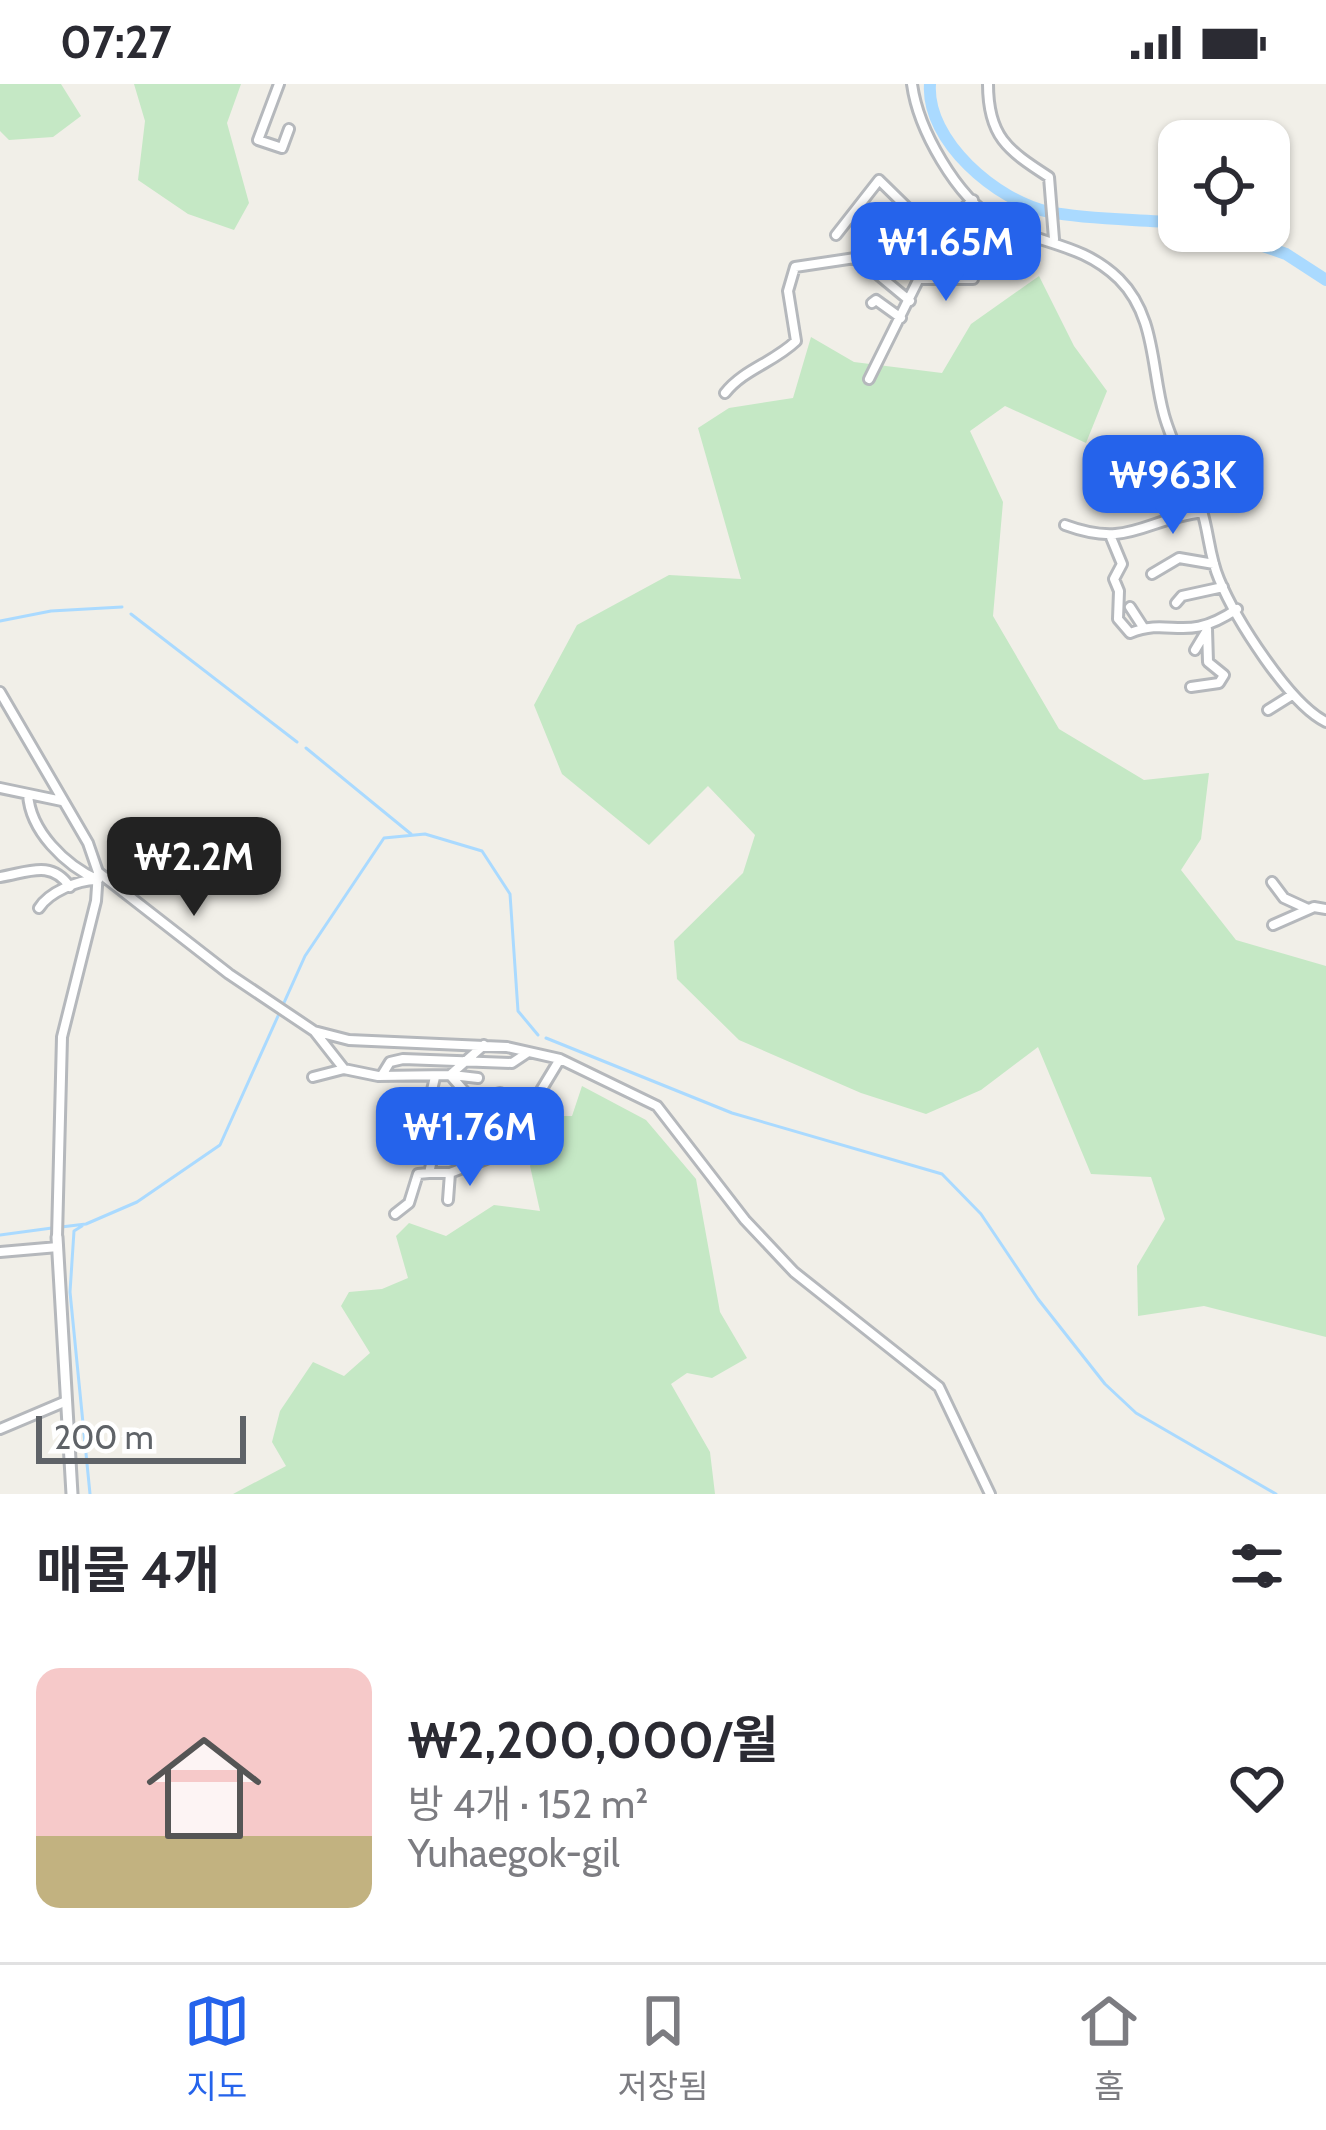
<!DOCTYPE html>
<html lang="ko">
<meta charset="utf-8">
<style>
:root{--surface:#fff;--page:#f2f2f3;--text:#2b2b33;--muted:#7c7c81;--line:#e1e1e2;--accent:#2563eb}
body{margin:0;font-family:Cabin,"Noto Sans KR",sans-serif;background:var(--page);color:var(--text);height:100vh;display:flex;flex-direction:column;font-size:45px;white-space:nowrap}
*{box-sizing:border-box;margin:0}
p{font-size:39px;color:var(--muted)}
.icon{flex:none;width:66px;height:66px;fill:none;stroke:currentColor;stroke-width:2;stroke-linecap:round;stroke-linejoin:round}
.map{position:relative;height:1410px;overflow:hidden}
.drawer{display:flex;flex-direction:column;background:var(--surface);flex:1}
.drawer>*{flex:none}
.fabs{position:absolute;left:1158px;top:36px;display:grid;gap:24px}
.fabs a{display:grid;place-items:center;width:132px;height:132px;border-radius:24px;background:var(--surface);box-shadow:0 3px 9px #0004;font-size:60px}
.scale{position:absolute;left:36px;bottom:30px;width:210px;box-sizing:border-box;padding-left:12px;border:6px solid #5f6368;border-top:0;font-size:33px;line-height:42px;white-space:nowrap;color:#5f6368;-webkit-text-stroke:9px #fff;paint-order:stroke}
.price{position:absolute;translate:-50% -102px;padding:0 27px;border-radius:24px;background:var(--accent);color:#fff;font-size:39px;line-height:78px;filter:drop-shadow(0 3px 6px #0008)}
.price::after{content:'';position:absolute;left:50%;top:72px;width:36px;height:27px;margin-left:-18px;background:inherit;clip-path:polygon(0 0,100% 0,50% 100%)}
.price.on{background:#222;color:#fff}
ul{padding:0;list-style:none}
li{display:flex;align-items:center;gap:36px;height:300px;padding:0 36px}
li span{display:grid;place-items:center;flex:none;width:336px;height:240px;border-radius:24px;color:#555}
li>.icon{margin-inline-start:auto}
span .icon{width:144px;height:144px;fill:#fffc;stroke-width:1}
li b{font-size:51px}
h2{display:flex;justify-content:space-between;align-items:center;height:144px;padding:0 36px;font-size:51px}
.status{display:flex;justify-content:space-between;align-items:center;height:84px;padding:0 60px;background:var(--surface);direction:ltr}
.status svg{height:33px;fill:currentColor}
.tabs{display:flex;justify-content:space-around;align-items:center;height:168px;border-top:3px solid var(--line);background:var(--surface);font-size:33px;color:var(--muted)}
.tabs a{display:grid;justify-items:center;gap:6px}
.tabs .on{color:var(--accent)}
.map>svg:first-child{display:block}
.green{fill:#c5e8c5}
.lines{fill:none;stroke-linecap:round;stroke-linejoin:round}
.stream{stroke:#aadaff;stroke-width:3}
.river{stroke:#aadaff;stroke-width:12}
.minor-casing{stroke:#b5b8bc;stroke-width:14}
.tertiary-casing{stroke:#b5b8bc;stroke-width:15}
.minor{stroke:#fff;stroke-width:8}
.tertiary{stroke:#fff;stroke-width:9}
</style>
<div class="status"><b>07:27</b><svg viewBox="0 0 49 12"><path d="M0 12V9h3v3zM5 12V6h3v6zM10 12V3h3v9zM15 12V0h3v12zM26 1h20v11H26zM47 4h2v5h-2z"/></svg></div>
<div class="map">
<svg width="1326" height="1410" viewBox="0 0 1326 1410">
<rect width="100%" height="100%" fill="#f1efe8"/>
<!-- green -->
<path class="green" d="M0,0H61L81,32L53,53L9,56L0,47Z
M134,0H241L227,39L249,119L234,146L188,130L138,96L145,37Z
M1039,192L1074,262L1107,307L1086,359L1005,322L970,347L1003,418L993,532L1059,645L1144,696L1209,689L1201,755L1181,786L1236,856L1326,882V1253L1204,1222L1138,1232L1137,1182L1165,1135L1151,1093L1091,1090L1038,963L981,1006L926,1030L861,1009L739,956L677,895L674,857L743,789L755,751L708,702L649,761L562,690L534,621L577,541L669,491L741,495L698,344L729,324L793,314L811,253L854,278L942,289L971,240Z
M582,1002L646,1036L696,1095L720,1228L747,1274L712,1294L687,1289L671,1300L710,1368L715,1410H233L286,1382L272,1358L280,1327L313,1278L344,1292L370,1269L341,1222L349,1208L382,1205L408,1194L396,1152L409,1139L446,1152L494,1121L540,1127L530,1082L549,1032H572Z"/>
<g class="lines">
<!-- stream -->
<path class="stream" d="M131,530L297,658
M0,537L51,527L122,523
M306,664L411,750
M546,954L732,1029L942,1090L981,1130L1038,1215L1105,1300L1136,1329L1276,1410
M82,1142L74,1147L70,1208L90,1410
M61,1143L86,1140L137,1118L220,1061L305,872L384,754L425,750L482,767L510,810L518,927L538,951
M0,1151L52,1144"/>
<!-- river -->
<path class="river" d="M930,0C926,57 997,117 1049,128C1091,136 1137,135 1179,139
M1220,147L1286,170L1326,196"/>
<!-- minor casing -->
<g class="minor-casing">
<path id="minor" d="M279,0L258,56L282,64L289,45
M912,0C918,45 956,113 997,137C1038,161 1081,158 1119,195C1156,232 1151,284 1164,331C1173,363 1190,392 1201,424C1209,447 1209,472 1219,495C1235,534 1289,620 1326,638
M988,0C988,52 1007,66 1049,93L1054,155
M836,151L879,96L926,142
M858,174L910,217
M920,195H973
M872,219L876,216L901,234
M869,295L946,140L973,116
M725,309C744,285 773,279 796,257L788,207L795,183L875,171L930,141L946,140
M1160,417L1183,430
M1065,441C1130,465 1144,435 1203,428
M1110,451L1122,480L1114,495L1119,507L1118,535L1130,549C1173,532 1183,561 1237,525
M1152,490L1179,474L1214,480
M1176,519L1182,512L1223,503
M1130,523L1143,543
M1195,566L1207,546
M1191,603L1219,599L1224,591L1208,578L1207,545
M0,608L88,759L98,788L96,817L62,953L57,1153
M1268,626L1292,611
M0,704L62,717
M28,710C30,747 65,781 98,796
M98,788L229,890L314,947L349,956L507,963L560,975L657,1022L745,1136L794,1188L939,1303L990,1410
M0,793C27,789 51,775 70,803
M1272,798L1284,814L1308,825
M39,824C49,808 78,796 96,796
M1273,841L1314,823L1326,825
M315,948L344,985L378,992L450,991L484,961
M382,991L390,978L403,975L512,979L527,969
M450,991L472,1016L500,1009L514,1015
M452,991L478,994
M313,993L344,985
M540,1008L560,975
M472,1016L471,1037L482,1049L508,1039L519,1047
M429,1089H450L502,1069L482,1049
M448,1116L450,1089
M395,1130L409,1119L418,1090L429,1089C433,1071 439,1055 424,1041L435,993
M0,1168L58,1163
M0,1345L64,1318"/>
</g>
<!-- tertiary casing -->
<g class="tertiary-casing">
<path id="tertiary" d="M57,1153L72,1410"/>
</g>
<!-- minor -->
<use href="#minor" class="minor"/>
<!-- tertiary -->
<use href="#tertiary" class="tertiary"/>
</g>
</svg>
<div class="fabs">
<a><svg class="icon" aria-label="locate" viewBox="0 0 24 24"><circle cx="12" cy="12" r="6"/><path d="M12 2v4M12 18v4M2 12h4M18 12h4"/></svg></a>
</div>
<div class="scale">200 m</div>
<b class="price" style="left:946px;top:220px">₩1.65M</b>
<b class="price" style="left:1173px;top:453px">₩963K</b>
<b class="price on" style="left:194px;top:835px">₩2.2M</b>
<b class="price" style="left:470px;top:1105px">₩1.76M</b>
</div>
<section class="drawer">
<h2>매물 4개<svg class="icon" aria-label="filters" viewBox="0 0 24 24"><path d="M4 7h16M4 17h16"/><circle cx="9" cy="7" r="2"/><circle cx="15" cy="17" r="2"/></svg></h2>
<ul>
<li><span style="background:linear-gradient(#f6c9c9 70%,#c2b280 0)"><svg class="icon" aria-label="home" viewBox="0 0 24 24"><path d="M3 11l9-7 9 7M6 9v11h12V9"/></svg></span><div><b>₩2,200,000/월</b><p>방 4개 · 152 m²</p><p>Yuhaegok-gil</p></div><svg class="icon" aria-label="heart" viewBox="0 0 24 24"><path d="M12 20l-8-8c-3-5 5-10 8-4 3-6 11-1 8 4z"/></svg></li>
</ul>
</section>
<nav class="tabs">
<a class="on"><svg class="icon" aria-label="map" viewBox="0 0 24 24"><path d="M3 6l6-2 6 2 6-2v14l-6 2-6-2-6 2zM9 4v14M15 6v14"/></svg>지도</a>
<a><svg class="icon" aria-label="saved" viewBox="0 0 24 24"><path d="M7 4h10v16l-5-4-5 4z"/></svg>저장됨</a>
<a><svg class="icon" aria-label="home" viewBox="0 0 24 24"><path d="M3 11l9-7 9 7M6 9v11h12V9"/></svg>홈</a>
</nav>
